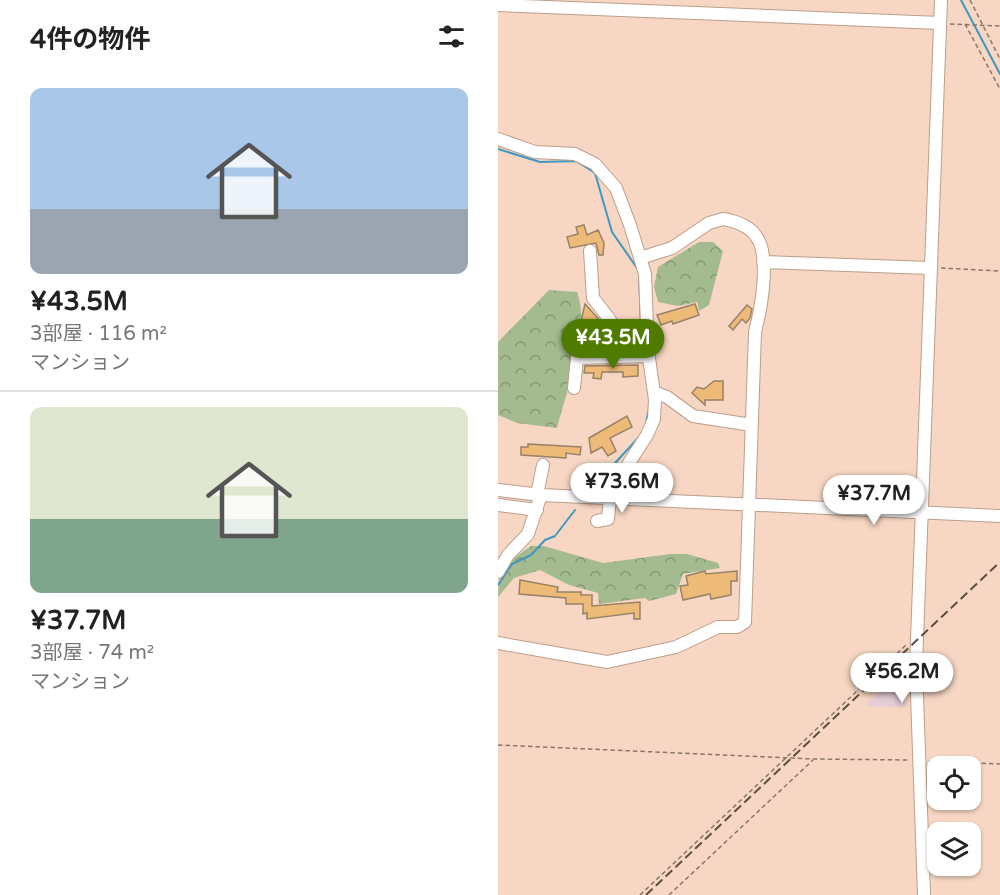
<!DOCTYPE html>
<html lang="ja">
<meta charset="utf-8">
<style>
:root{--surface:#fff;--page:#f6f6f6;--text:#222;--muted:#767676;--line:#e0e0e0;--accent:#4e7b00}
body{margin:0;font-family:"Varela Round","Noto Sans JP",sans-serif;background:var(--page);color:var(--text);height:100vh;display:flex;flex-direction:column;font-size:22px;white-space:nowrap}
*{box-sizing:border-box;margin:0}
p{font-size:20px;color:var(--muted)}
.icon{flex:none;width:33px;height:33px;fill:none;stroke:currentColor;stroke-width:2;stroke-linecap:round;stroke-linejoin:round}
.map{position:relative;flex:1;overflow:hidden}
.panel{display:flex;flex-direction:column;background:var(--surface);width:498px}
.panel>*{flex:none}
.fabs{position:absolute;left:429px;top:756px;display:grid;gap:12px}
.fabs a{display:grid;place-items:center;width:54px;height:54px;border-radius:12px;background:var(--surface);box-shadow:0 2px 4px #0004;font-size:30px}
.price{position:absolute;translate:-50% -51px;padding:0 14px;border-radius:21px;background:#fff;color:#222;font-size:20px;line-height:39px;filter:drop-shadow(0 2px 3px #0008)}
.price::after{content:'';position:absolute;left:50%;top:36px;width:18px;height:14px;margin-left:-9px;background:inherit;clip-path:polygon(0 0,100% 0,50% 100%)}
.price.active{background:var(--accent);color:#fff}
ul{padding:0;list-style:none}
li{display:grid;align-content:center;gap:12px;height:318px;padding:0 30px}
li+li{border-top:2px solid var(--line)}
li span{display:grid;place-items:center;height:186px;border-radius:12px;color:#555}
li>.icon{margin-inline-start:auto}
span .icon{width:108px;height:108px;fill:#fffc;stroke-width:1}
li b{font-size:26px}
h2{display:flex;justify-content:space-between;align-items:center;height:72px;padding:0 30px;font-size:26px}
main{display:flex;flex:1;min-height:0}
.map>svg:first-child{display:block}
.industrial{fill:#e5cdd7}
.forest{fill:url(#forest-crowns)}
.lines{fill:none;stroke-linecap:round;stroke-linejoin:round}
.stream{stroke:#3e98bf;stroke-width:2}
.building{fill:#edba78;stroke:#978268;stroke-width:1.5}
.minor-casing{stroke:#bc9e8b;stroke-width:14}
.path{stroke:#8a7668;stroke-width:1.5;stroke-dasharray:4.5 3;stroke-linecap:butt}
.minor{stroke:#fff;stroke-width:12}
.rail{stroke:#5d4e43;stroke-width:2;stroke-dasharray:9 4.5;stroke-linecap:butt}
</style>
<main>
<section class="panel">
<h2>4件の物件<svg class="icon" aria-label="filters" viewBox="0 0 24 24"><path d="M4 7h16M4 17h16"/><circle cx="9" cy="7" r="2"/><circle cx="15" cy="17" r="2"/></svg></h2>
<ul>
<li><span style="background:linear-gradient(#a9c7e8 65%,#9aa5b1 0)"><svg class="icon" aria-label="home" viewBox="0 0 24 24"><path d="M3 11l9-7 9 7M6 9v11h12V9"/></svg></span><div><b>¥43.5M</b><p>3部屋 · 116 m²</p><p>マンション</p></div></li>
<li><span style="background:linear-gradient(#dfe7d0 60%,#7fa58c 0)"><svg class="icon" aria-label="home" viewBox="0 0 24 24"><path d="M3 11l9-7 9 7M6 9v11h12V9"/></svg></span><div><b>¥37.7M</b><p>3部屋 · 74 m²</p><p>マンション</p></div></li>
</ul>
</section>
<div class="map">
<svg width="502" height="895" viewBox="0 0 502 895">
<defs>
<pattern id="forest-crowns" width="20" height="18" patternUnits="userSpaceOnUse" patternTransform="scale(1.5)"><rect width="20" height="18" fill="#a4bb8f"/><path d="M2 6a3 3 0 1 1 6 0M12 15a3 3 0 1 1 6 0" fill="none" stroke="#869874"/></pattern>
</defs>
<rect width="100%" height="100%" fill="#f7d7c3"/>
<!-- industrial -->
<path class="industrial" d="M403,670H408L407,707L367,706Z"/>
<!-- forest -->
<path class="forest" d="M201,242H215L225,251L211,305L201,311L199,302L180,306L160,302L156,287L160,267Z
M51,290L79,292C93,328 68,392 59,428L19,423L0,415V342Z
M33,546H46L105,563L173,554H189L220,563L222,568L185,574L178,594L151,601L147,598L101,604L100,593L71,585L42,570L16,578L0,597C0,569 11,561 33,546Z"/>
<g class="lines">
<!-- stream -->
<path class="stream" d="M463,0L502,74
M0,149L42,162L78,161L97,173L114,232L139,268
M141,273L144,351
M148,423L151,408
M94,488L142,436
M0,585L14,564L33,555L47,540L57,536L77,510"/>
</g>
<!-- building -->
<path class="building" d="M86,225L89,235L100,230L106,243L105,255H101L98,243L72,248L69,237L80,234L78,227Z
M87,304L105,324L104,334H108L109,345L90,342L91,326L83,321Z
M197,304L201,315L175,324L174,321L163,325L159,315Z
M249,305L254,309L252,318L248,323L244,319L235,330L231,326Z
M140,365V376L125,377V372H104L103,379L95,378L96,373H86L87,366Z
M216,381H225V400H207V405L194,393L199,387L206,389Z
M129,416L134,427L112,438L118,451L110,456L104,447L93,453L91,438Z
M30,444L83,447L82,455L68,453V458L23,455V447H30Z
M207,571L208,574L239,571V581H233V595L213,599L212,594L185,600L182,586L190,585L188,576Z
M22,580L60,587L59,592H83V595H94V606L142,602V619H136V613L89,619V613L85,614V604H68V598L21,594Z"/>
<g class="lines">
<!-- minor casing -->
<g class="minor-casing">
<path id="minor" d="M0,5L442,23
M0,139L37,152L77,154L97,164L118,188L132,225L147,274L150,351L157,400L156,419L149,435L131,463L122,499
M92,251L95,298L112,320L123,357
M265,262L432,268
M79,358L83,329
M76,388L79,358L151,356
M156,392L169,397L195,416L254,425
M0,490L43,495L502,516
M39,495L45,465
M0,505L39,510
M99,521L110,519L112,498
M0,572L10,555L30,534L43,495
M0,643L109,662L178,647L220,627H239L247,622L257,332C263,309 273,256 258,236C251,226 237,221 225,219L211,223L174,248L142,258
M426,895L418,666L443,0"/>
</g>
<!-- path -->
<path class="path" d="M472,0L502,59
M452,24L502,26
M467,24L502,89
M443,268L502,271
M0,745L315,759L411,760
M431,761L502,764
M142,895L408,645
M171,895L315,760"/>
<!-- minor -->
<use href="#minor" class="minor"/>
<!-- rail -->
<path class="rail" d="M148,895L502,562"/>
</g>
</svg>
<div class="fabs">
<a><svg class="icon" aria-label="locate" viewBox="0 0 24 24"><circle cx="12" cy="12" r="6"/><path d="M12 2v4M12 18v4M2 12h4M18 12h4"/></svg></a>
<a><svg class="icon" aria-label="layers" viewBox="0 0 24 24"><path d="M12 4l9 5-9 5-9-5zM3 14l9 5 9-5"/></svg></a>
</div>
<b class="price active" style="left:115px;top:370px">¥43.5M</b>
<b class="price" style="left:124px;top:514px">¥73.6M</b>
<b class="price" style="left:376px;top:526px">¥37.7M</b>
<b class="price" style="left:404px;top:704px">¥56.2M</b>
</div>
</main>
